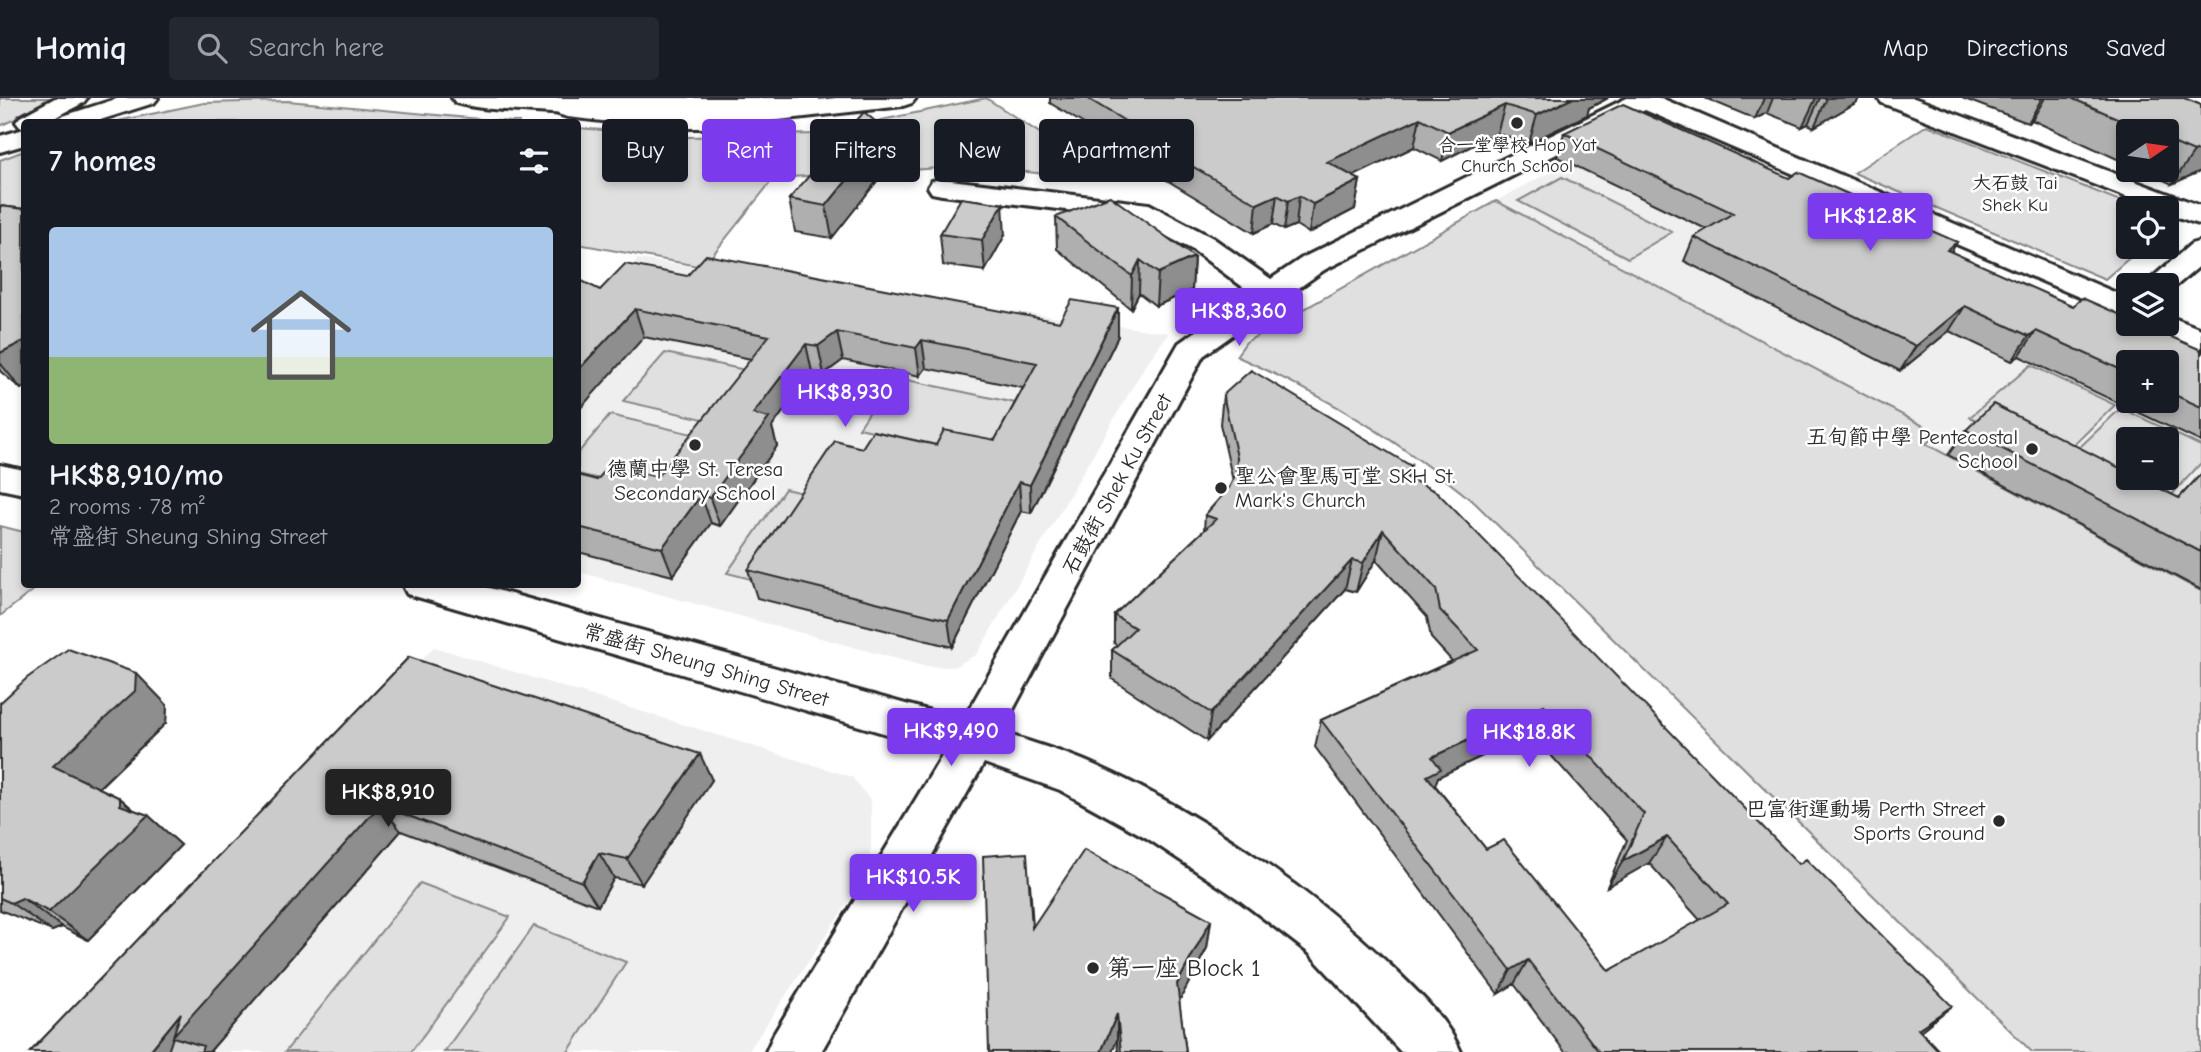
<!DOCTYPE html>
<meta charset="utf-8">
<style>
:root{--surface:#171b24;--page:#242831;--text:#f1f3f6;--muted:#9ea1a6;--line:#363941;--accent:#7c3aed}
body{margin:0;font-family:"Comic Neue","LXGW WenKai TC",sans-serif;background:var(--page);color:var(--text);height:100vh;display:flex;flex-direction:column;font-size:26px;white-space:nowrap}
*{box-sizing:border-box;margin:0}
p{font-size:23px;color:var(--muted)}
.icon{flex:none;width:38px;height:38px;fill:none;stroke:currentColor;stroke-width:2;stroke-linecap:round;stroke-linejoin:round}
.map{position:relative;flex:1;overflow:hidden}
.details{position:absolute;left:21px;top:21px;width:560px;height:469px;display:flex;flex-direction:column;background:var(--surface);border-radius:7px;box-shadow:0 4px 10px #0003}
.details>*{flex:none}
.guide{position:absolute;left:602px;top:21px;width:665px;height:63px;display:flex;gap:14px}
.needle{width:46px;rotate:77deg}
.buttons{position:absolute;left:2116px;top:21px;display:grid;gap:14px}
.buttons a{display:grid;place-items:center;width:63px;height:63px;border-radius:7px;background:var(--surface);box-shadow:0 4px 10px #0003;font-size:35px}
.price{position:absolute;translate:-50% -60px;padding:0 16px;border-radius:7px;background:var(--accent);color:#fff;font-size:23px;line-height:46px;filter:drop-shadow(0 2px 4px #0008)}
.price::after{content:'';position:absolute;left:50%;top:42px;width:21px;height:16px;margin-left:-10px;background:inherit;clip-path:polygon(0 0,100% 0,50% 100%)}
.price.current{background:#222;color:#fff}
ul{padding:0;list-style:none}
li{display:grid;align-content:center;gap:14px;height:371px;padding:0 28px}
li+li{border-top:2px solid var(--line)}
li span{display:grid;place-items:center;height:217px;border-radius:7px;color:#555}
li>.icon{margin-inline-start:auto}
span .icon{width:126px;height:126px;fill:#fffc;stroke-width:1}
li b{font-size:30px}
h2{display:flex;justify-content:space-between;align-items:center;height:84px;padding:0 28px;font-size:30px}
.chip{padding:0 24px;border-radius:7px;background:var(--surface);box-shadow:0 4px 10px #0003;font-size:24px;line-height:63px}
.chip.current{background:var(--accent);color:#fff}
header{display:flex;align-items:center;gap:42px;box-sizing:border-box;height:98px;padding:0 35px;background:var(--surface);border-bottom:2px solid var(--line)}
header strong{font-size:33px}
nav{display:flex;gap:38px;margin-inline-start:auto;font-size:24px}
.search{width:490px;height:63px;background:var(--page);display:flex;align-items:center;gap:18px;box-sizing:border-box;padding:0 24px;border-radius:7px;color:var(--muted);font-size:26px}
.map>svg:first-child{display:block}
.built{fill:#efefef;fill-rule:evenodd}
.green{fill:#e0e0e0;stroke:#868686;stroke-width:2;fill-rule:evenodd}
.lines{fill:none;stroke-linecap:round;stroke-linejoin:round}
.minor-casing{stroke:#2b2b2b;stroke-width:6}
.major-casing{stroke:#2b2b2b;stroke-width:6}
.highway-casing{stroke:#2b2b2b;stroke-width:6}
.minor{fill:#fff;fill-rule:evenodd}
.major{fill:#fff;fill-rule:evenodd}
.highway{fill:#fff;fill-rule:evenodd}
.wall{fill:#afafaf;stroke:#2b2b2b;stroke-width:2;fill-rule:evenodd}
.shaded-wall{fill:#8e8e8e;stroke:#2b2b2b;stroke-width:2}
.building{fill:#cbcbcb;stroke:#2b2b2b;stroke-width:2;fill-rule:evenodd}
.poi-dot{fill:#2b2b2b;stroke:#fff;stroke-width:2.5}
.labels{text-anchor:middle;stroke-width:5;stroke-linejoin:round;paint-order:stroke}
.far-poi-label{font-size:18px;fill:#2b2b2b;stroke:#fff}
.far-neighbourhood-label{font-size:19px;fill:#2b2b2b;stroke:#fff}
.poi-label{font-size:21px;fill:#2b2b2b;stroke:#fff;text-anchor:end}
.street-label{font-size:21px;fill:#2b2b2b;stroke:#fff}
.near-poi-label{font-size:24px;fill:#2b2b2b;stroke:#fff;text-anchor:start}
</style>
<header>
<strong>Homiq</strong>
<div class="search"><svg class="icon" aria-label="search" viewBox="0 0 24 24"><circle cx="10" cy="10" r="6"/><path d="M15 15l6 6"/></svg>Search here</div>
<nav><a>Map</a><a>Directions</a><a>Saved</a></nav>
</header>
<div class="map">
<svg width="2201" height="954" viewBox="0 0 2201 954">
<rect width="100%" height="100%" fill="#fff"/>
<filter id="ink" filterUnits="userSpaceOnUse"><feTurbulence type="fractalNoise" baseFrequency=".0143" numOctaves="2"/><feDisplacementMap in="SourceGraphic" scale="14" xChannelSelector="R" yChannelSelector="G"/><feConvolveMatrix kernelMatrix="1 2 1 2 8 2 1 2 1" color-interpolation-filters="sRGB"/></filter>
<g filter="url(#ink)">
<!-- built -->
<path class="built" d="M1640,26L2201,268V493L1925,345L1936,335L1496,103ZM2128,264H2166V303H2128ZM2128,341H2166V380H2128Z
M638,161L1169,235L1146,266L977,556L954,569L923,568L578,474V221Z
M434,549L852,679L871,703V750L863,782L748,954H48Z"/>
<!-- green -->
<path class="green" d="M0,0H61L0,28Z
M986,0L1090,68L1062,78L976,68L774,80L703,169L578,146V30L688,39L815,36Z
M288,3L511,24H520H113L204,5Z
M1927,27L2138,110H2128V149H2142L2105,181L1854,75Z
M24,53V133L0,150V62Z
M1562,79L1672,134L1628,160L1518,103Z
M1496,103L1937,335L1926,346L2201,493V954H2032L1475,405C1395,340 1330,300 1236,258L1246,244Z
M665,255L764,276L725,326L623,303Z
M2031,267L2115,307L2057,363L1970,319Z
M893,279L1020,306L991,359L859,330Z
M2121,310L2201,348V365L2156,414L2062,366ZM2128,341H2166V380H2128Z
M610,317L714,341L670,397L578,376V355Z
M785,391L820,399L763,484L727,475Z
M0,428L24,434V486L40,487L0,518Z
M420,785L510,819L411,954H285Z
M534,828L626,864L568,954H444Z"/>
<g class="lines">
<!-- minor casing -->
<g class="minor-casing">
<path id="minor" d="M1627,0H1661L2128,200V220L1645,12L1324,172L1203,258L1001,634C1031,645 1063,653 1092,666C1197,712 1308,789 1391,868C1417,893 1447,921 1461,954H1401L1309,855L1237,800L1147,740L1060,692L984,665L821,954H766L774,936L945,653L421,500L407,496L402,486H475L963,622L1179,245L1251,195L1193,152L1132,120L942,97L932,95L928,89L932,83L942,81L1149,106L1213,140L1271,181L1302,160Z
M1878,0H1914L2201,108V127L2166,115V110H2155L1882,5Z
M2201,143V167L2170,193L2166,194V187H2144L2191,146Z
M2166,217L2201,231V253L2152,233L2147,226H2166Z
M0,367L24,372V396L0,391Z"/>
</g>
<!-- major casing -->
<g class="major-casing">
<path id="major" d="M836,0H916L912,5L903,8L707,30H664L567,19L558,16L554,11L558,6L567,3L664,14H707Z"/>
</g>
<!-- highway casing -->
<g class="highway-casing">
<path id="highway" d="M55,0H87L83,5L47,24H24V31L20,29L16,24L20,19Z
M119,0H158L154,5L94,24H56L60,19Z
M452,0H820L816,5C792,11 766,12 741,13C673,18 604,19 536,14C510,12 482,12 456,5Z
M24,31V47L0,54V38Z"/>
</g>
<!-- minor -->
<use href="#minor" class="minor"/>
<!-- major -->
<use href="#major" class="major"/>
<!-- highway -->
<use href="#highway" class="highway"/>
</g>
<!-- wall -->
<path class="wall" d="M1050,0H1608L1589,10L1587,17L1529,45L1497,35L1442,63L1414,49L1353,78L1360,82L1355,111L1309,135L1296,127L1284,132L1273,126L1254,135L1137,64V59L1050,5Z
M1705,0H1859L1857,4L1814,29L1808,26L1802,29L1767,15L1755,21Z
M1962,0H2184L2201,7V73L2172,86L2141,72H2166V33H2128V66L2032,22L2028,25Z
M887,33L892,64L832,140L795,134L789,101Z
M1564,35L1789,80L1957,144L1951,154L2073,208L2201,252V344L2019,258L2012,263L1949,233L1900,273L1684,163L1694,139L1706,131L1557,59ZM2128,264H2166V303H2128Z
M0,108L24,111V289L21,291L0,273Z
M1056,119L1194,159L1192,192L1156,208L1139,195L1131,211L1057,151Z
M940,136L1005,137L985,173L943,167Z
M687,178L1059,224L1118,210V238L1031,415L1021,413L952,549L757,500L748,472L862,350L936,347L995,342L1023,290L926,270L920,278L843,262L824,276L812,274L772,329L777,348L720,428L711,425L673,478L578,454V377L597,382L657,379L751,261L644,239L600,192Z
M1223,297L1408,380L1940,954H1565L1514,886L1498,896L1315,649L1321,622L1452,563L1431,540L1427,519L1376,462L1356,494L1345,491L1207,643L1112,581V552L1117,548L1114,545V517L1204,432L1205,417L1229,390L1233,383L1220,326ZM1531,635L1627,742L1607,789L1649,765L1700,822L1609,873L1486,751L1435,687L1438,679Z
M1966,332L2179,400L2201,376V492L1948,357Z
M409,559L712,682L642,786L614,780L598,808L401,733L210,953L212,954H30Z
M0,605L167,607L166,625L99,690L120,700L134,712L148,717L181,747L88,842L62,829L52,833L0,812Z
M1030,785L1033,829L1211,822L1207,850L1179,903L1186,954H1118L1117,942L989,954Z"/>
<!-- shaded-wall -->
<path class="shaded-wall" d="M1573,0H1608L1589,10L1587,17L1529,45L1537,17Z
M1764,0H1773L1767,15L1755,21Z
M1816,0H1820L1808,26L1802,29Z
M1827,0H1859L1857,4L1814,29Z
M2042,0H2045L2032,22L2028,25Z
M1505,7L1497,35L1442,63L1448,34Z
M1420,20L1414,49L1323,93L1327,64Z
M887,33L892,64L832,140L826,108Z
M2201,51V73L2172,86L2194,54Z
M1360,82L1355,111L1309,135L1313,106Z
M1277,97L1273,126L1254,135L1257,106Z
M1299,98L1296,127L1284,132L1288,103Z
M1003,106L1005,137L985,173L982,142Z
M1957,144L1942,169L1947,152Z
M1194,159L1192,192L1156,208L1158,175Z
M1140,162L1139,195L1131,211L1132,178Z
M1965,208L1949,233L1900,273L1916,248Z
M1118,210V238L1031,415L1030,387Z
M635,211L644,239L578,313V272Z
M2036,233L2019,258L2012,263L2029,238Z
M837,234L843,262L824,276L818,248Z
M922,242L926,270L920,278L916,250Z
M24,243V289L21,291L0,265V255Z
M806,246L812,274L772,329L777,348L720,428L710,400L753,316Z
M1411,368L1403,397L1402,377Z
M1019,384L1021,413L952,549L948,522Z
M701,397L711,425L673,478L662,450Z
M1383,432L1376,462L1356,494L1363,465Z
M1352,462L1345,491L1207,643L1211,615Z
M136,575L167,607L166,625L88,700L53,668Z
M1544,607L1531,635L1438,679L1431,698L1417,704L1432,659Z
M700,656L712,682L642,786L627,761Z
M120,700L144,721L148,717L181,747L88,842L49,814L120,707Z
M380,707L401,733L210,953L212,954H149L181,915Z
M1667,739L1649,765L1607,789L1623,763Z
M599,755L614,780L598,808L582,784Z
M22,800L62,829L52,833L11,805Z
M1211,822L1207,850L1174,913L1177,886Z
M1528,862L1514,886L1498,896L1511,872Z
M1952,908L1923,931L1890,954L1918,931Z
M1117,916V942L1112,954H1101Z"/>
<!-- building -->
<path class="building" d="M1087,0H1573L1537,17L1505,7L1448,34L1420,20L1327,64L1360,82L1313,106L1299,98L1288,103L1277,97L1257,106L1137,36L1143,34Z
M2071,0H2184L2201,7V51L2194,54L2166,42V33H2147Z
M1623,6L1789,80L1798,74L1957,144L1947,152L2073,208L2082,200L2128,220V226H2142L2201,252V309L2166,293V264H2128V275L2036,233L2029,238L1965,208L1916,248L1694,139L1733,115L1564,35Z
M864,14L887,33L826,108L789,101Z
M1110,98L1194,159L1158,175L1140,162L1132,178L1056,119Z
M961,100L1003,106L982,142L940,136Z
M0,108L24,111V243L0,255Z
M706,157L1059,224L1072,202L1118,210L1030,387L1019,384L948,522L748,472L835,343L862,350L873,333L936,347L944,332L995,342L1037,265L922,242L916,250L837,234L818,248L806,246L753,316L769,320L710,400L701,397L662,450L578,429V377L597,382L609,368L657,379L769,238L635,211L578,272V181L600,192L625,166L687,178Z
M1251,272L1411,368L1402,377L1437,394L1799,766L1806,761L1952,908L1918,931L1940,954H1599L1528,862L1511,872L1321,622L1478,552L1440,512L1436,491L1383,432L1363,465L1352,462L1211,615L1112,552L1135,530L1114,517L1216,421L1205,417L1229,390L1236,375L1237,359L1223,297ZM1544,607L1644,716L1623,763L1667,739L1728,806L1609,873L1504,742L1486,751L1427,678L1441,671L1432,659Z
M1993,306L2128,374V380H2139L2179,400L2201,376V454L1966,332Z
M68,551L136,575L135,593L53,668L120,700V707L148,717L49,814L22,800L11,805L0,800V605L27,580Z
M409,559L700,656L627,761L599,755L582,784L380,707L173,938L181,915L149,954H30Z
M1084,752L1211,822L1177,886L1186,954H1121L1117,916L1101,954H989L983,758L1027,755L1032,830Z
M173,939L203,948L201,954H168Z"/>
</g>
<!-- markers -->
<g class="poi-dot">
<circle cx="1517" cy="25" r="7"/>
<circle cx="695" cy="347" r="7"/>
<circle cx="2032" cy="351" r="7"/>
<circle cx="1221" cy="390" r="7"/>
<circle cx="1999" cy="723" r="7"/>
<circle cx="1093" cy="870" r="7"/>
</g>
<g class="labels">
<!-- far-poi labels -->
<g class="far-poi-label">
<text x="1517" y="53">合一堂學校 Hop Yat<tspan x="1517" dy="21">Church School</tspan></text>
</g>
<!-- far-neighbourhood labels -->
<g class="far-neighbourhood-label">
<text x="2015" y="91">大石鼓 Tai<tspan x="2015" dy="22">Shek Ku</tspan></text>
</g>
<!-- poi labels -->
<g class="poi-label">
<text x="2018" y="346">五旬節中學 Pentecostal<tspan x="2018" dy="24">School</tspan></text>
<text x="695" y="378" text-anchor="middle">德蘭中學 St. Teresa<tspan x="695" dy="24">Secondary School</tspan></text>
<text x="1235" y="385" text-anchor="start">聖公會聖馬可堂 SKH St.<tspan x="1235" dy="24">Mark's Church</tspan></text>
<text x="1985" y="718">巴富街運動場 Perth Street<tspan x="1985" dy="24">Sports Ground</tspan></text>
</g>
<!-- street labels -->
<g class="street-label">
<text transform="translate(1117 386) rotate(-61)" y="7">石鼓街 Shek Ku Street</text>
<text transform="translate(706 567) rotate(16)" y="7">常盛街 Sheung Shing Street</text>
</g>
<!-- near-poi labels -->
<g class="near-poi-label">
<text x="1107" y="878">第一座 Block 1</text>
</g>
</g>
</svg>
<div class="buttons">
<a><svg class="needle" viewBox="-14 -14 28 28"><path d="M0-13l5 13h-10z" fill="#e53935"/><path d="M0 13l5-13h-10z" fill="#9ea1a6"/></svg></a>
<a><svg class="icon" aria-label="locate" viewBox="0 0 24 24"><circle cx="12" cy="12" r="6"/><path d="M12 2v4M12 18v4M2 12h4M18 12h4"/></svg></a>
<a><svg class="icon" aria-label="layers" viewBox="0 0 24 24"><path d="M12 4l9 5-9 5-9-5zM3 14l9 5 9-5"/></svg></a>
<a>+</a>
<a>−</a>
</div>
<b class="price" style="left:1870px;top:155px">HK$12.8K</b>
<b class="price" style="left:1239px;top:250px">HK$8,360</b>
<b class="price" style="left:845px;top:331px">HK$8,930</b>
<b class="price" style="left:951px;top:670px">HK$9,490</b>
<b class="price" style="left:1529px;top:671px">HK$18.8K</b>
<b class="price current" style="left:388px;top:731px">HK$8,910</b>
<b class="price" style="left:913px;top:816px">HK$10.5K</b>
<div class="guide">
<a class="chip">Buy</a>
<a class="chip current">Rent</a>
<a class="chip">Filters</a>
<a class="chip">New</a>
<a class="chip">Apartment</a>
</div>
<section class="details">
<h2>7 homes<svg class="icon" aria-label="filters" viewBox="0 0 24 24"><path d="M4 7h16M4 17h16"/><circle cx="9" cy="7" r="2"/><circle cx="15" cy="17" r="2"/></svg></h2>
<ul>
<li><span style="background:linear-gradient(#a9c7e8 60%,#8fb573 0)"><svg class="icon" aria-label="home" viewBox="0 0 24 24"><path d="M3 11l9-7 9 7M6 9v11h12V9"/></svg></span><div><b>HK$8,910/mo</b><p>2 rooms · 78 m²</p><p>常盛街 Sheung Shing Street</p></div></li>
</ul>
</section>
</div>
